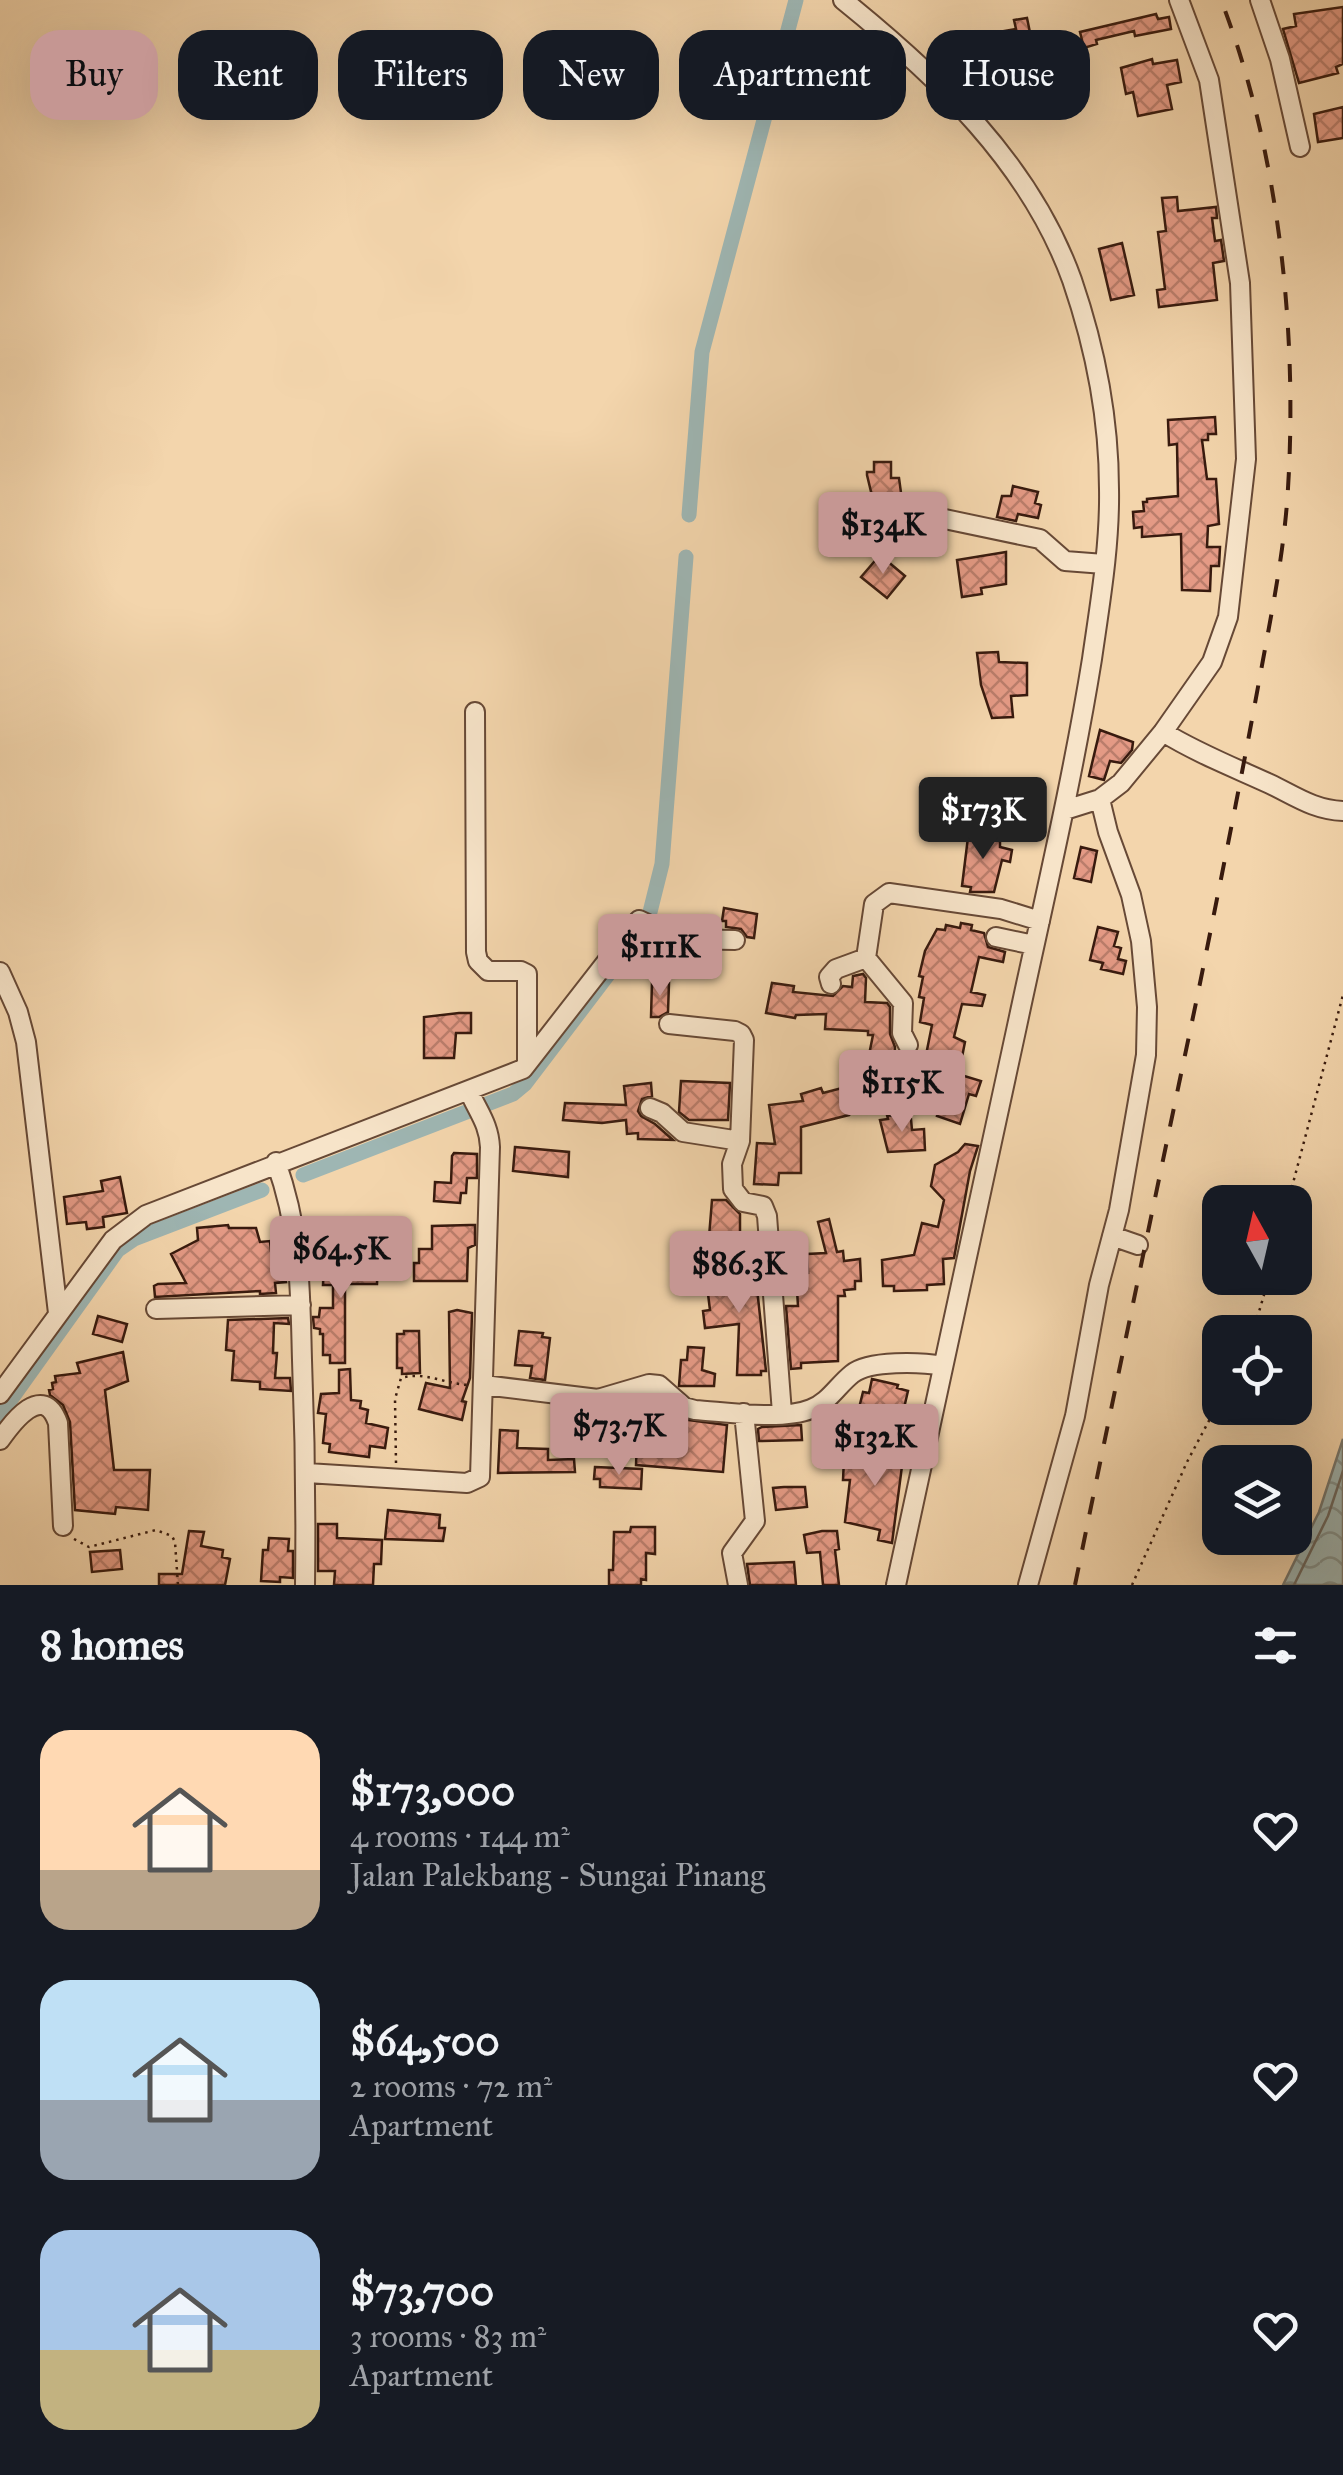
<!DOCTYPE html>
<meta charset="utf-8">
<style>
:root{--surface:#171b24;--page:#242831;--text:#f1f3f6;--muted:#9ea1a6;--accent:#c59692}
body{margin:0;font-family:"IM FELL Great Primer",serif;background:var(--page);color:var(--text);height:100vh;display:flex;flex-direction:column;font-size:38px;white-space:nowrap}
*{box-sizing:border-box;margin:0}
p{font-size:32px;color:var(--muted)}
.icon{flex:none;width:55px;height:55px;fill:none;stroke:currentColor;stroke-width:2;stroke-linecap:round;stroke-linejoin:round}
.map{position:relative;height:1585px;overflow:hidden}
.drawer{display:flex;flex-direction:column;background:var(--surface);flex:1}
.drawer>*{flex:none}
.top-card{position:absolute;left:30px;top:30px;width:1285px;height:90px;display:flex;gap:20px}
.needle{width:65px;rotate:352deg}
.buttons{position:absolute;left:1202px;top:1185px;display:grid;gap:20px}
.buttons a{display:grid;place-items:center;width:110px;height:110px;border-radius:20px;background:var(--surface);box-shadow:0 10px 40px #0002;font-size:50px}
.price{position:absolute;translate:-50% -85px;padding:0 22px;border-radius:10px;background:var(--accent);color:#111;font-size:32px;line-height:65px;filter:drop-shadow(0 2px 5px #0008)}
.price::after{content:'';position:absolute;left:50%;top:60px;width:30px;height:22px;margin-left:-15px;background:inherit;clip-path:polygon(0 0,100% 0,50% 100%)}
.price.active{background:#222;color:#fff}
ul{padding:0;list-style:none}
li{display:flex;align-items:center;gap:30px;height:250px;padding:0 40px}
li span{display:grid;place-items:center;flex:none;width:280px;height:200px;border-radius:30px;color:#555}
li>.icon{margin-inline-start:auto}
span .icon{width:120px;height:120px;fill:#fffc;stroke-width:1}
li b{font-size:42px}
h2{display:flex;justify-content:space-between;align-items:center;height:120px;padding:0 40px;font-size:42px}
.tag{padding:0 35px;border-radius:30px;background:var(--surface);box-shadow:0 10px 40px #0002;font-size:35px;line-height:90px}
.tag.active{background:var(--accent);color:#111}
.map>svg:first-child{display:block}
.water{fill:url(#water-waves);stroke:#757871;stroke-width:2.5}
.lines{fill:none;stroke-linecap:round;stroke-linejoin:round}
.shore{stroke:#6b6860;stroke-width:2.5}
.canal{stroke:#9eb6b3;stroke-width:15}
.building{fill:url(#building-cross-hatch);stroke:#381a0e;stroke-width:2.5}
.minor-casing{stroke:#674936;stroke-width:22}
.path{stroke:#381a0e;stroke-width:2.5;stroke-dasharray:2.5 5;stroke-linecap:butt}
.minor{stroke:#f7e4c9;stroke-width:18}
.rail{stroke:#381a0e;stroke-width:4;stroke-dasharray:18 18;stroke-linecap:butt}
</style>
<div class="map">
<svg width="1343" height="1585" viewBox="0 0 1343 1585">
<defs>
<pattern id="water-waves" width="16" height="10" patternUnits="userSpaceOnUse" patternTransform="scale(2.5)"><rect width="16" height="10" fill="#9eb6b3"/><path d="M0 5q4-4 8 0t8 0" fill="none" stroke="#829390"/></pattern>
<pattern id="building-cross-hatch" width="8" height="8" patternUnits="userSpaceOnUse" patternTransform="scale(2.5)"><rect width="8" height="8" fill="#e49a85"/><path d="M0 0l8 8M0 8l8-8" fill="none" stroke="#ba7d6b"/></pattern>
</defs>
<rect width="100%" height="100%" fill="#f3d5ac"/>
<filter id="stains"><feTurbulence type="fractalNoise" baseFrequency=".002" numOctaves="4"/><feColorMatrix values="0 0 0 0 .2 0 0 0 0 .09 0 0 0 0 .02 0 0 0 .5 -.17"/></filter>
<radialGradient id="worn" r=".72"><stop offset=".6" stop-color="#630" stop-opacity="0"/><stop offset="1" stop-color="#630" stop-opacity=".3"/></radialGradient>
<!-- water -->
<path class="water" d="M1343,1439V1585H1283L1319,1512Z"/>
<g class="lines">
<!-- shore -->
<path class="shore" d="M1294,1585L1328,1516L1343,1471"/>
<!-- canal -->
<path class="canal" d="M689,515L702,352L796,0
M303,1175L513,1094L525,1084L642,930L649,916L662,864L686,557
M0,1415L118,1250L134,1239L262,1190"/>
</g>
<!-- building -->
<path class="building" d="M1343,7V64L1336,67L1338,73L1299,83L1283,29L1296,26L1294,14Z
M1156,14L1158,19L1169,17L1171,29L1135,36L1134,31L1096,40L1097,44L1084,48L1080,32Z
M1027,18L1034,52L1041,51L1047,86L1017,91L1016,84L1005,86L1000,56L991,58L987,34L1016,29L1014,20Z
M1152,59L1153,64L1177,60L1181,82L1167,85L1172,109L1138,116L1133,92L1126,94L1121,68Z
M1343,107V138L1318,142L1314,114Z
M1177,197L1178,211L1216,207L1217,218H1212L1215,241L1221,240L1224,261L1213,263L1217,300L1159,307L1157,290L1165,289L1158,232L1166,231L1162,198Z
M1122,243L1134,295L1111,300L1099,249Z
M1215,417L1216,434H1208V440H1202L1207,479H1216L1219,524L1208,526L1207,547H1220L1219,566H1211L1210,591L1182,590L1181,534L1142,537V527L1134,528L1133,512L1144,511L1143,502H1147V499L1178,496L1177,444L1169,445L1168,420Z
M874,462H891V478H899L902,500H873L867,475V472H874Z
M1013,486L1038,492L1035,503L1041,505L1038,518L1018,514L1016,521L997,517L1002,496H1011Z
M1006,552V584L981,588L982,594L962,597L957,560Z
M880,555L905,576L887,598L861,577Z
M998,652L999,662L1027,663V695L1011,696L1013,717L992,718L981,685L977,653Z
M1100,730L1133,742L1132,750L1121,763L1110,761L1104,780L1089,776Z
M969,829L1000,838V847L1012,850L1010,862L1002,860L994,892H970L971,887L962,886Z
M1081,847L1097,851L1091,882L1074,878Z
M724,908L757,914L754,938L747,937L741,929L726,927V921H722Z
M961,923L972,925L971,930L984,933L988,947L1005,952L1003,962L979,957L971,992L985,995L982,1006L962,1004L954,1037L965,1042L960,1067L925,1060L932,1025L920,1022L924,998L919,997L923,977L919,976L925,951L937,929L945,930L946,925L960,928Z
M1098,927L1118,932L1114,946L1121,948L1118,959L1126,961L1123,974L1101,969L1103,963L1090,960Z
M863,974L866,978L865,1002L887,1003L890,1007V1034L895,1047L894,1068L874,1064L876,1052L870,1050L873,1035H868V1031L825,1029L826,1014L796,1015L795,1018L766,1013L772,983L794,986L793,992L833,996L843,986L852,987L853,976Z
M652,982L669,983L668,1012L659,1017H651Z
M459,1013H471V1033H456L454,1058H424V1017Z
M951,1072L981,1081L976,1096L969,1094L960,1124L937,1116Z
M681,1081L730,1083L728,1120H689L679,1112Z
M651,1083L652,1096L642,1099L638,1111L641,1116L655,1124L673,1140L638,1139V1133L627,1134L626,1120L602,1123L563,1120L565,1103L626,1105L624,1086Z
M821,1088L823,1093L842,1088L849,1115L801,1127V1173H779L778,1185L754,1184L757,1143L775,1144L769,1105L803,1101L801,1094Z
M887,1115L911,1119L912,1130L924,1129L925,1150L888,1152L880,1120L888,1119Z
M965,1144L978,1146L970,1171L954,1258L943,1259L944,1284L927,1285V1290L894,1291V1286H883L882,1260L914,1255L922,1223L938,1227L944,1200L931,1186L935,1165L958,1152Z
M515,1147L569,1152L568,1177L513,1171Z
M454,1153L477,1154V1178H467L466,1193H461L460,1203L434,1201L435,1182L451,1183L452,1156Z
M120,1177L127,1213L103,1217L104,1227L87,1229L86,1222L67,1224L64,1197L103,1191L101,1181Z
M712,1200H726L740,1214V1254H698V1237H709Z
M829,1219L837,1252L843,1251L844,1261L860,1259L861,1281H855V1289L844,1290L845,1296H838V1361L801,1363V1368L791,1369L786,1306H798L796,1275L808,1273L807,1254L826,1253L818,1222Z
M228,1225L229,1228H256L260,1242L270,1241L273,1269L284,1267L286,1282L275,1283L276,1293L260,1294V1291L155,1297L154,1286L158,1284L186,1283L171,1254L198,1240L197,1228Z
M470,1225H475V1245L468,1248L467,1281H414V1263H419V1249H432V1226Z
M328,1258L378,1259L377,1284H345V1363H330V1355H323V1334H320V1329L314,1328L313,1317H319L320,1308H333V1285H323L324,1262H328Z
M755,1270L766,1371H761V1375H737L739,1324L705,1328L703,1311L710,1310L707,1286L711,1285L710,1275Z
M457,1310L472,1313L470,1378L462,1401L466,1402L462,1420L419,1409L426,1383L450,1388L449,1312Z
M98,1316L127,1324L122,1342L93,1334Z
M288,1318L289,1324L274,1323L273,1353H277L275,1378H290L291,1391L260,1389V1382L232,1380L234,1351L226,1350L228,1320Z
M404,1331H419L420,1373L402,1374V1368H397V1334H404Z
M519,1331L543,1333L542,1337L550,1338L545,1380L530,1378L532,1366L515,1365Z
M688,1347L704,1348L702,1370L715,1374L714,1386H679L681,1360H687Z
M123,1352L128,1381L105,1390L114,1470H150L148,1510L116,1507L115,1514L75,1510L70,1422L63,1405L50,1395L49,1390L53,1389L52,1383L56,1382L55,1376L80,1373L77,1363Z
M350,1369L351,1400L361,1401L360,1408L368,1410L366,1423L388,1428L385,1448L370,1446L369,1457L329,1452L330,1444L323,1443L326,1414L318,1413L321,1394L339,1393V1370Z
M872,1379L898,1385L897,1388L908,1391L904,1408L895,1406L894,1411L889,1412L860,1404L863,1392L869,1393Z
M654,1397L681,1419L727,1425L723,1472L636,1465L638,1418L631,1410L638,1400Z
M589,1420H610L609,1445L589,1444Z
M801,1425L802,1440L759,1441L758,1429L762,1427Z
M500,1430L518,1431L517,1448L548,1449V1460L574,1459L575,1472L498,1473Z
M886,1440L905,1443L892,1543L878,1540L880,1530L845,1522L850,1480H843L844,1459H868L869,1451L884,1454Z
M595,1467L642,1469L641,1489L600,1487V1479H594Z
M784,1487H805L807,1507L776,1510L773,1488Z
M388,1510L440,1515L439,1528H445L443,1541L385,1539Z
M318,1524H337V1538L382,1540L381,1564H374L373,1585H334L335,1571H318Z
M631,1527H655V1554L646,1553V1580L641,1579V1585H609V1570H613L614,1532H630Z
M189,1531L204,1532L201,1546L223,1550L222,1557L230,1559L225,1585H159V1574H182Z
M822,1531H837L839,1549L835,1550L839,1585H823L820,1552L807,1553L804,1535Z
M269,1538L289,1539L288,1551H293V1578L280,1577V1582L261,1581L263,1550H268Z
M120,1550L122,1569L92,1572L90,1552Z
M794,1562L796,1585H750L747,1564Z"/>
<g class="lines">
<!-- minor casing -->
<g class="minor-casing">
<path id="minor" d="M843,0C937,76 1030,163 1072,280C1095,347 1109,419 1109,489C1110,546 1100,603 1092,659C1072,783 1043,904 1017,1026C976,1213 936,1399 896,1585
M1260,0L1280,59L1300,147
M916,513L1040,539L1065,561L1104,564
M475,712L476,952L478,961L488,971H521L527,974V1064
M1163,732C1197,753 1233,767 1270,784C1295,796 1314,810 1343,811
M1065,810L1100,799L1121,783L1163,732L1212,662L1228,617L1246,459L1240,283L1209,80L1179,0
M996,937L1034,945
M866,958L874,904L889,893L1001,909L1040,921
M866,958L903,1003L902,1033L908,1045
M0,972L18,1012L26,1042L58,1313
M831,984L829,977L836,969L866,958
M669,1024L735,1031L741,1034L744,1040L740,1141L732,1164L733,1189L743,1202L763,1206L767,1216L782,1413
M650,1108L662,1113L683,1132L740,1141
M276,1162C301,1232 300,1288 302,1360C305,1435 306,1510 305,1585
M1112,1236L1138,1245
M156,1309L301,1305
M484,1385L598,1399L649,1384L659,1385L684,1407L695,1410C726,1412 782,1421 811,1409C829,1402 837,1386 852,1374C869,1360 921,1362 943,1366
M0,1394L113,1240L146,1215L523,1069L639,920L679,939L735,940
M0,1440C12,1423 43,1381 58,1423L63,1526
M307,1473L467,1483L480,1477L490,1147C489,1124 478,1112 469,1091
M738,1585L732,1553L755,1521L744,1413
M1028,1585L1075,1416L1099,1285L1119,1210L1146,1055L1147,1007L1141,941L1131,895L1108,832L1100,799"/>
</g>
<!-- path -->
<path class="path" d="M1288,1202L1343,995
M1253,1332L1269,1278
M396,1463L395,1399L401,1378C424,1371 445,1384 469,1385
M74,1539L89,1547L156,1530L172,1536L175,1542L178,1585
M1132,1585L1187,1462L1220,1400"/>
<!-- minor -->
<use href="#minor" class="minor"/>
<!-- rail -->
<path class="rail" d="M1075,1585C1115,1389 1156,1193 1197,998C1218,894 1239,791 1258,687C1269,626 1282,565 1287,503C1299,341 1280,152 1221,0"/>
</g>
<rect width="100%" height="100%" filter="url(#stains)"/>
<rect width="100%" height="100%" fill="url(#worn)"/>
</svg>
<div class="buttons">
<a><svg class="needle" viewBox="-14 -14 28 28"><path d="M0-13l5 13h-10z" fill="#e53935"/><path d="M0 13l5-13h-10z" fill="#9ea1a6"/></svg></a>
<a><svg class="icon" aria-label="locate" viewBox="0 0 24 24"><circle cx="12" cy="12" r="6"/><path d="M12 2v4M12 18v4M2 12h4M18 12h4"/></svg></a>
<a><svg class="icon" aria-label="layers" viewBox="0 0 24 24"><path d="M12 4l9 5-9 5-9-5zM3 14l9 5 9-5"/></svg></a>
</div>
<b class="price" style="left:883px;top:577px">$134K</b>
<b class="price active" style="left:983px;top:862px">$173K</b>
<b class="price" style="left:660px;top:999px">$111K</b>
<b class="price" style="left:902px;top:1135px">$115K</b>
<b class="price" style="left:341px;top:1301px">$64.5K</b>
<b class="price" style="left:739px;top:1316px">$86.3K</b>
<b class="price" style="left:619px;top:1478px">$73.7K</b>
<b class="price" style="left:875px;top:1489px">$132K</b>
<div class="top-card">
<a class="tag active">Buy</a>
<a class="tag">Rent</a>
<a class="tag">Filters</a>
<a class="tag">New</a>
<a class="tag">Apartment</a>
<a class="tag">House</a>
</div>
</div>
<section class="drawer">
<h2>8 homes<svg class="icon" aria-label="filters" viewBox="0 0 24 24"><path d="M4 7h16M4 17h16"/><circle cx="9" cy="7" r="2"/><circle cx="15" cy="17" r="2"/></svg></h2>
<ul>
<li><span style="background:linear-gradient(#ffd9b3 70%,#b9a48a 0)"><svg class="icon" aria-label="home" viewBox="0 0 24 24"><path d="M3 11l9-7 9 7M6 9v11h12V9"/></svg></span><div><b>$173,000</b><p>4 rooms · 144 m²</p><p>Jalan Palekbang - Sungai Pinang</p></div><svg class="icon" aria-label="heart" viewBox="0 0 24 24"><path d="M12 20l-8-8c-3-5 5-10 8-4 3-6 11-1 8 4z"/></svg></li>
<li><span style="background:linear-gradient(#bfe0f5 60%,#9aa5b1 0)"><svg class="icon" aria-label="home" viewBox="0 0 24 24"><path d="M3 11l9-7 9 7M6 9v11h12V9"/></svg></span><div><b>$64,500</b><p>2 rooms · 72 m²</p><p>Apartment</p></div><svg class="icon" aria-label="heart" viewBox="0 0 24 24"><path d="M12 20l-8-8c-3-5 5-10 8-4 3-6 11-1 8 4z"/></svg></li>
<li><span style="background:linear-gradient(#a9c7e8 60%,#c2b280 0)"><svg class="icon" aria-label="home" viewBox="0 0 24 24"><path d="M3 11l9-7 9 7M6 9v11h12V9"/></svg></span><div><b>$73,700</b><p>3 rooms · 83 m²</p><p>Apartment</p></div><svg class="icon" aria-label="heart" viewBox="0 0 24 24"><path d="M12 20l-8-8c-3-5 5-10 8-4 3-6 11-1 8 4z"/></svg></li>
</ul>
</section>
